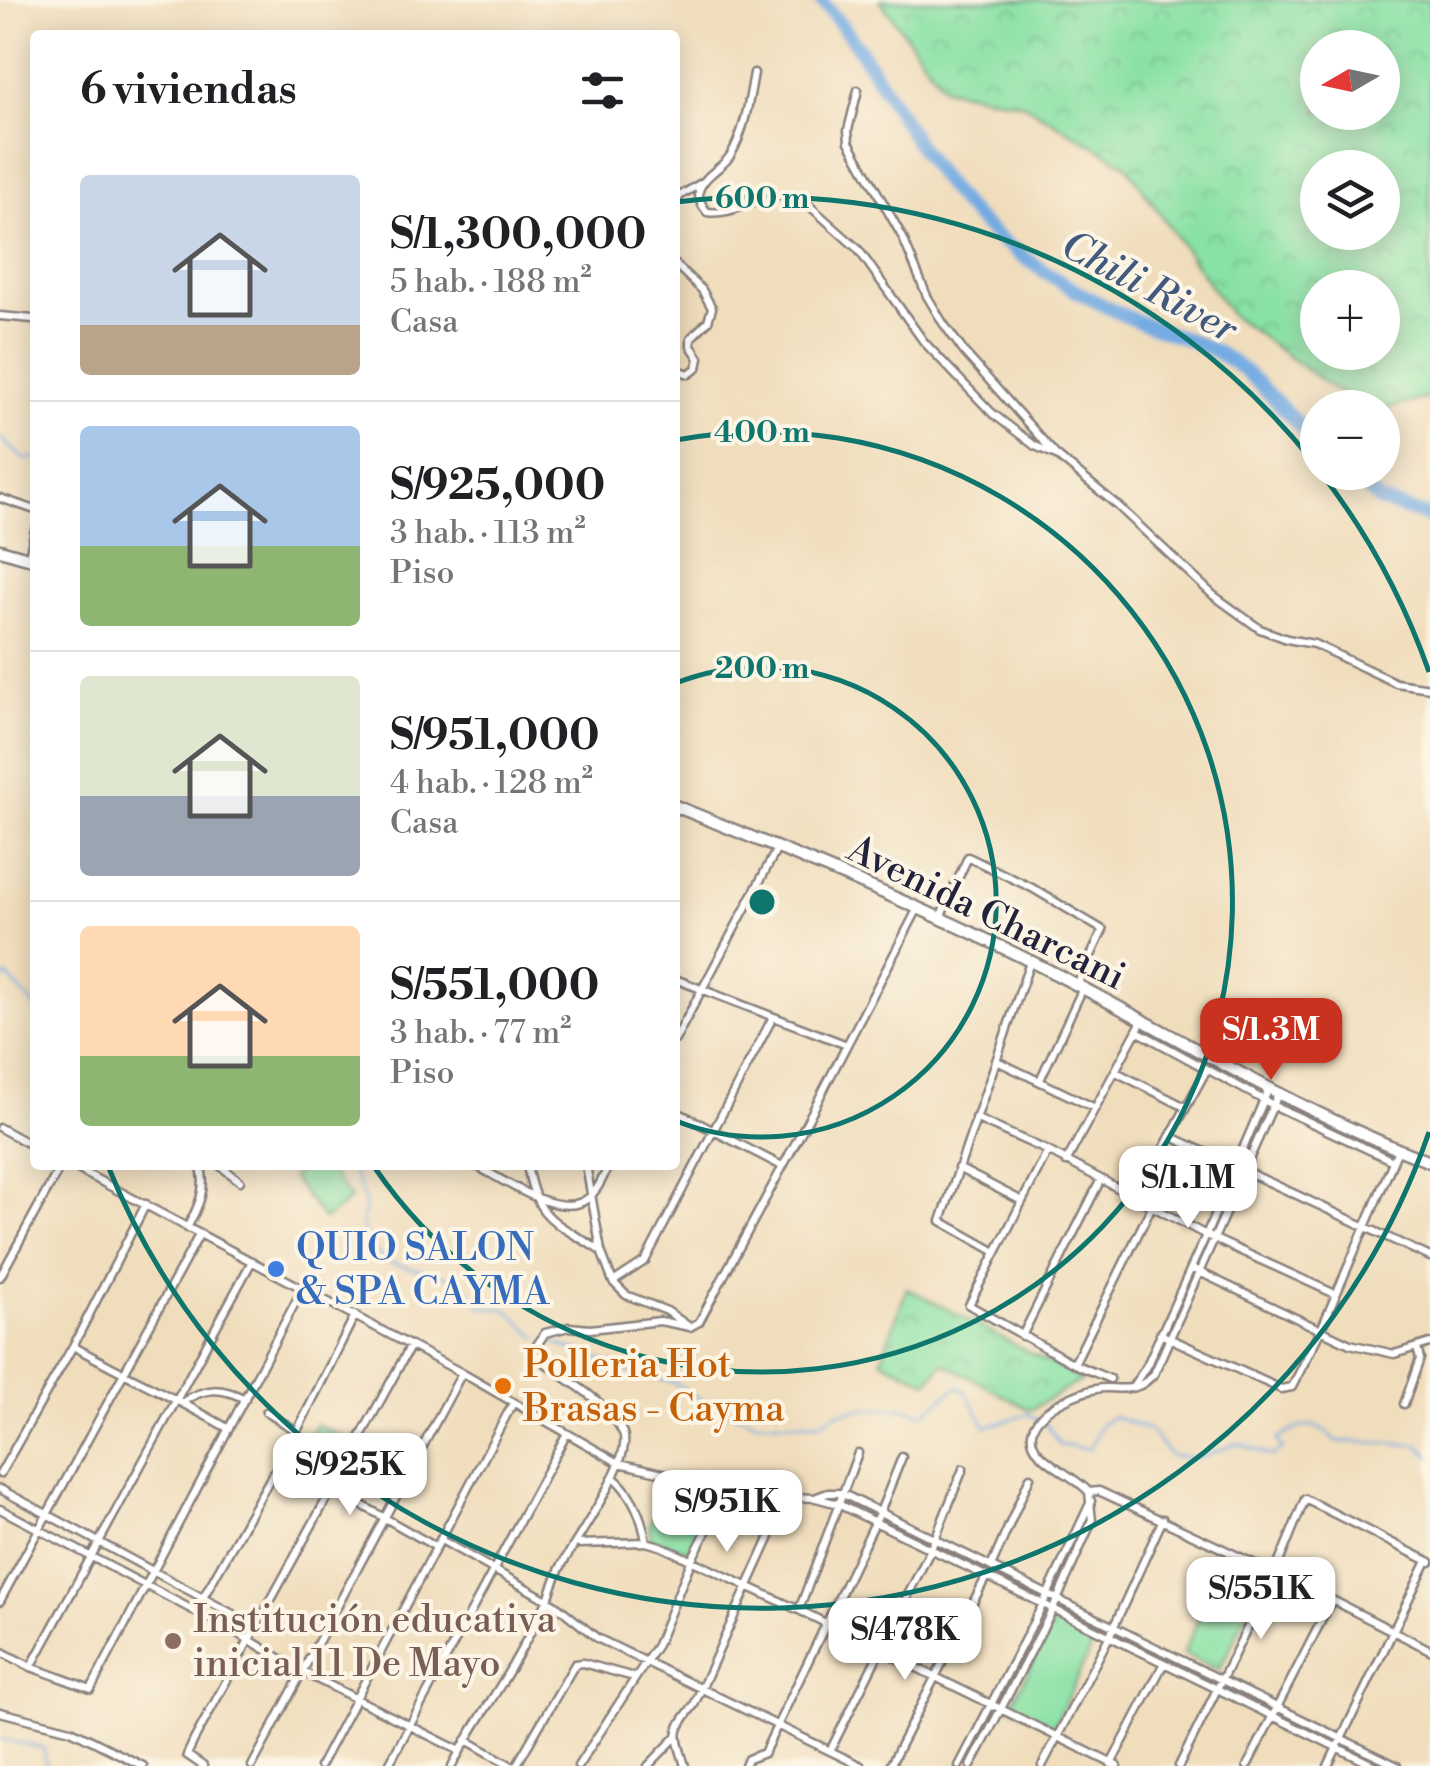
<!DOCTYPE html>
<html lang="es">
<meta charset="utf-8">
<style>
:root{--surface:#fff;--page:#f6f6f6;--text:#202124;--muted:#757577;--line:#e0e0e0;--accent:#c8321e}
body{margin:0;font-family:"Libre Bodoni",serif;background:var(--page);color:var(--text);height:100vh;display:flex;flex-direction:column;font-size:38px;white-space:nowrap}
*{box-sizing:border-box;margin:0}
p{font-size:32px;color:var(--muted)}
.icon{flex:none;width:55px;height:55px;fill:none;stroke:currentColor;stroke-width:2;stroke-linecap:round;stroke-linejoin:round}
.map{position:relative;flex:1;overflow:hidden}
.side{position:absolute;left:30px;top:30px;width:650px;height:1140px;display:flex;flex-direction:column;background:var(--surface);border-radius:10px;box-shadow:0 5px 25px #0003}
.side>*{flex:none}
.needle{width:65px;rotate:261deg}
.tools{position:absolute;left:1300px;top:30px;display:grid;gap:20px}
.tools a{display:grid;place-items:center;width:100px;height:100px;border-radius:50%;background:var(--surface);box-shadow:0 5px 25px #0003;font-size:50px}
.price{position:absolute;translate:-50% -85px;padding:0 22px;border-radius:20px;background:#fff;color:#222;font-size:32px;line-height:65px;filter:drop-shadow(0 2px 5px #0008)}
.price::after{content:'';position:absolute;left:50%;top:60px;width:30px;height:22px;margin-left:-15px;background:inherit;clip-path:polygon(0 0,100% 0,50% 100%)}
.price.on{background:var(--accent);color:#fff}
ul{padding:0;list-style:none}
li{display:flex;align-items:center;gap:30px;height:250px;padding:0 50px}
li+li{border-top:2px solid var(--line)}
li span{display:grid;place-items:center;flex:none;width:280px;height:200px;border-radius:10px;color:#555}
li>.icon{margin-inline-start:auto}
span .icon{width:120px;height:120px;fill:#fffc;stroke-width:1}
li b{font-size:42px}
h2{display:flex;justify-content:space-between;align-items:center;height:120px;padding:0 50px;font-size:42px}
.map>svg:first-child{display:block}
.grass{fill:url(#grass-tufts);stroke:#558270;stroke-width:2.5}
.park{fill:url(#park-crowns);stroke:#558270;stroke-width:2.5;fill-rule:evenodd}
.pitch{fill:#88e1a5;stroke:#558270;stroke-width:2.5}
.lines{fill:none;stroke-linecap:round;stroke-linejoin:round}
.stream{stroke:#73abe2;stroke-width:2.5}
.river{stroke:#73abe2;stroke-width:14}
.minor-casing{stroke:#89807c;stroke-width:11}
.secondary-casing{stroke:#89807c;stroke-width:15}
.minor{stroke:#fff;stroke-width:6}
.secondary{stroke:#fff;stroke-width:10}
.ring{fill:none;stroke:#0f766e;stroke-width:5}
.shop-dot{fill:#3f7fe0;stroke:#fcf5e5;stroke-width:4}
.food-dot{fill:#e8710a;stroke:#fcf5e5;stroke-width:4}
.education-dot{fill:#8d6e63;stroke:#fcf5e5;stroke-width:4}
.labels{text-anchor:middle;stroke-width:8;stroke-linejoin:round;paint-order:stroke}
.street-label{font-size:38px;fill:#22223b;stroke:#fcf5e5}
.shop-label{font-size:38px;fill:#366cbe;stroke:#fcf5e5;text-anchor:start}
.food-label{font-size:38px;fill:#c56008;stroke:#fcf5e5;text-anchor:start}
.education-label{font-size:38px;fill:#785e54;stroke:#fcf5e5;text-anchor:start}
.water-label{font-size:40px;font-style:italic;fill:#42597e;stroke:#fcf5e5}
.centre{fill:#0f766e;stroke:#fcf5e5;stroke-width:5}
.ring-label{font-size:30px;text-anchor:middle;font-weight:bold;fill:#0f766e;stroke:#fcf5e5;stroke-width:8;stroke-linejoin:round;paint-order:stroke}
</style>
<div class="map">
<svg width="1430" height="1766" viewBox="0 0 1430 1766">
<defs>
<pattern id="grass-tufts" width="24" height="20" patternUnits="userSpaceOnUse" patternTransform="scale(2.5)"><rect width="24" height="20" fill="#88e1a5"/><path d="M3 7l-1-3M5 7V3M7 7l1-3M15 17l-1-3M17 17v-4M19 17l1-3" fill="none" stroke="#75c18f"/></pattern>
<pattern id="park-crowns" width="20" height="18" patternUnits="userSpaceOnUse" patternTransform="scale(2.5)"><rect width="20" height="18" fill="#88e1a5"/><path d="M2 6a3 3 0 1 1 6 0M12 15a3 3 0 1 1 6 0" fill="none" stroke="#75c18f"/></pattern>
</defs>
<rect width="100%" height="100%" fill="#fcf5e5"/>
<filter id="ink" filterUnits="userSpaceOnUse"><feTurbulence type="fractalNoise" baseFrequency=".01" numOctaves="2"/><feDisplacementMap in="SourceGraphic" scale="20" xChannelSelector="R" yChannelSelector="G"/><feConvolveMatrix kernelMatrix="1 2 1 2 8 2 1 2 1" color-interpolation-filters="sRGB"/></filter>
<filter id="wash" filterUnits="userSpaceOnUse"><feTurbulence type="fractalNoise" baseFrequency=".0048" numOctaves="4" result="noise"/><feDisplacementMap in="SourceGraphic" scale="40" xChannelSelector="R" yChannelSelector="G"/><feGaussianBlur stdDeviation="2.25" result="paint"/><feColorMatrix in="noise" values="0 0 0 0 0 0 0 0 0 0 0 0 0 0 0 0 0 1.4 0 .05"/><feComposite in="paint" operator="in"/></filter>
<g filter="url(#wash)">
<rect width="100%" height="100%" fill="#f0ddbc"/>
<!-- grass -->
<path class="grass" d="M667,1485L717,1493L689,1551L650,1538L649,1525Z
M1226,1557L1265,1575L1219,1671L1183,1654Z"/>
<!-- park -->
<path class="park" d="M880,0H1430V397L1383,410L1343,396L1230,314L1126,165L1024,104L944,88ZM1318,48H1382V112H1318ZM1318,168H1382V232H1318ZM1318,288H1382V352H1318Z
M907,1288L1082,1380L1030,1410L944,1363L928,1382L881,1360Z"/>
<!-- pitch -->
<path class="pitch" d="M306,1165H325L351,1199L324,1220L291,1177Z
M316,1424L347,1439L329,1474L298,1459Z
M1055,1620L1095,1640L1053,1728L1010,1706Z"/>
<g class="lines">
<!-- stream -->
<path class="stream" d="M0,438L24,459L35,458
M0,982L7,976L35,1007
M350,1165L365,1202L362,1227L367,1244L387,1262L461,1280L481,1307L506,1309L538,1338
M545,1339L626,1370L675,1383L708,1404L757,1422L820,1423L837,1413L861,1409L904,1408L923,1414L958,1386L967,1393L986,1427L1028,1414L1047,1425L1060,1445L1090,1449L1100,1425L1113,1416L1149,1430L1171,1456L1199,1458L1238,1443L1271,1456L1283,1449L1277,1440C1302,1423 1314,1419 1336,1441L1419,1445L1430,1456
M0,1739L43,1748L47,1766"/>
<!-- river -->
<path class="river" d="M820,0C886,69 914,167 990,231C1032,266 1082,297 1132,319C1161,332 1196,339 1223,356C1260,378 1286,415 1318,444
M1349,472L1380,501L1430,517"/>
</g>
</g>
<g filter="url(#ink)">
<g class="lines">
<!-- minor casing -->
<g class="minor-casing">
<path id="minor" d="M754,73C749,100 745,132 730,156C722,168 703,176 699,191C698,199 702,206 707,212C739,217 770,185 803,200L858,249L924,342L992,413L1035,446L1054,454
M858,90L848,130L849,142L903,238L927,296L943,323L964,352L1055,454L1118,506L1213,595L1260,629L1287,639L1314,644L1396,683L1430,688
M675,203L681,195L703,182
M675,264L702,290L712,308L708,321L691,338V346L699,358L697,368L689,374L675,369
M0,316L33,319
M0,498L35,510
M29,557L35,530
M940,918L968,857L1032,888L1103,930L1077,985
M675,979L847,1045
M1137,1031L1273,1105L1393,1161
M675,1040L778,847
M997,1061L1095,1108
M1116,1072L1185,1107
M1040,1080L1083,988
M675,1111L782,1166
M975,1118L1048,1151L1206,1235L1335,1294
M0,1128L35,1147
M1170,1136L1430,1257
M1048,1151L969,1305L1074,1364L1151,1208
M1066,1162L1142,1021
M70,1165L462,1373L619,1463L729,1488L788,1497L816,1498L838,1504L1375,1766
M219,1165L240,1181
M475,1165C502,1179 559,1220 587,1199C598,1191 603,1177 609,1165
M527,1165C537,1222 555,1221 599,1250
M586,1165L601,1251L613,1282L626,1295L667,1311L688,1326
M958,1168L1022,1201
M1136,1199L1207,1069
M187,1228C198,1208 208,1187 200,1165
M996,1252L941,1221L1030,962
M1191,1268L1350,1344L1394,1354L1430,1343
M0,1277L61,1165
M613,1282L645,1261L773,1017
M690,1327L699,1322L810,1116L918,908
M1160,1334L1281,1389L1292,1387L1320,1332L1398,1150
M1022,1336L1100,1181
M73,1346C124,1375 178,1399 229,1429
M1074,1364L1110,1379
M1133,1386L1147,1365L1206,1235L1269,1088
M183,1402C205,1387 221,1387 245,1399
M1404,1404L1420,1359L1417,1348
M266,1412L297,1431
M858,1453L799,1610L1117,1766
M278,1461L332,1488L436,1547
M0,1474L73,1346L146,1204
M613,1477C633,1494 642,1516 646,1542
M0,1489L255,1626
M1089,1492L1099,1491L1332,1600L1430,1650
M817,1497L828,1493H841L1397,1766
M0,1509L248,1639L301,1671L460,1751
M441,1540L556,1605L597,1638L861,1766
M579,1544L646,1542L660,1546L799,1610
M991,1567L1030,1477
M0,1601L199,1235
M195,1612L297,1431L355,1315
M0,1651L31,1667L91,1689L303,1288
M31,1667L252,1261
M0,1712L71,1730L143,1766
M466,1740L512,1766
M830,1751L931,1549L963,1469
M1111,1764L1164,1663
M203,1766L187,1755L194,1740L411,1345
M252,1766L462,1373
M320,1766L513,1403
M388,1766L566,1435
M452,1766C473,1725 502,1687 523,1646C531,1631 541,1615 548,1599C553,1587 556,1574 563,1563C576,1540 634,1457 623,1433C603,1393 560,1381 533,1351L545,1333L569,1327L590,1329L660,1321L690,1327
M516,1766L575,1664L583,1663L634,1677
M578,1766L657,1645L692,1559L729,1488
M648,1766L675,1738
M685,1766C675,1732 672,1733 694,1705L788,1497
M745,1766L748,1759L764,1753L880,1512L902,1457
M890,1766L986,1577
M959,1766L1043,1604L1091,1501
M971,1766L1053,1609L1092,1521L1089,1492C1075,1477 1053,1468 1039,1453C1011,1420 1071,1394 1096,1389C1108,1386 1122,1391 1135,1387C1143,1385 1148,1380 1154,1374L1279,1092
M1042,1766L1109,1637L1163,1519
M1179,1766L1275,1572L1305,1499L1430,1562
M1247,1766L1332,1600
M1328,1766L1427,1561"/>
</g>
<!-- secondary casing -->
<g class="secondary-casing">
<path id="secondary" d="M0,550L35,560
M675,806C811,861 948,917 1077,985C1193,1046 1307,1115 1430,1162"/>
</g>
<!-- minor -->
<use href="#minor" class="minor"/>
<!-- secondary -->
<use href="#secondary" class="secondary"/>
</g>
</g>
<!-- distance rings -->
<g class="ring">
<path d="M676 683A235 235 0 1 1 676 1121"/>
<path d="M676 440A470 470 0 1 1 375 1168"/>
<path d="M1429 1132A705 705 0 0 1 108 1166M676 202A705 705 0 0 1 1314 463M1321 473A705 705 0 0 1 1429 672"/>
</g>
<!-- markers -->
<circle class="shop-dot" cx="276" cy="1269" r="10"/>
<circle class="food-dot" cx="503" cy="1386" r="10"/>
<circle class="education-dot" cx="173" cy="1641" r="10"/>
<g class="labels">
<!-- street labels -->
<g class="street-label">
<text transform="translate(987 912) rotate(26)" y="13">Avenida Charcani</text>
</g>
<!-- shop labels -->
<g class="shop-label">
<text x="296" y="1260">QUIO SALON<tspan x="296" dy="44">&amp; SPA CAYMA</tspan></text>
</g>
<!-- food labels -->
<g class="food-label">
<text x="523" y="1377">Polleria Hot<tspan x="523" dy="44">Brasas - Cayma</tspan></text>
</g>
<!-- education labels -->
<g class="education-label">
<text x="193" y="1632">Institución educativa<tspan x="193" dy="44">inicial 11 De Mayo</tspan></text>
</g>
<!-- water labels -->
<g class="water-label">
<text transform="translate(1150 286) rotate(28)" y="14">Chili River</text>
</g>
</g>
<circle cx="762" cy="902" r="15" class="centre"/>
<g class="ring-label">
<text x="762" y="208">600 m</text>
<text x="762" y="442">400 m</text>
<text x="762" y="678">200 m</text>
</g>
</svg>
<div class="tools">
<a><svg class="needle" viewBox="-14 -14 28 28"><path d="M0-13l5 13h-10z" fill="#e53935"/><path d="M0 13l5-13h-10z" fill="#757577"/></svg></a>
<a><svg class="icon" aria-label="layers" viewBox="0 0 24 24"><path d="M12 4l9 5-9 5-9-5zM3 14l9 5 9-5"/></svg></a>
<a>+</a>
<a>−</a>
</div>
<b class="price on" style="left:1271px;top:1083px">S/1.3M</b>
<b class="price" style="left:1188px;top:1231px">S/1.1M</b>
<b class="price" style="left:350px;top:1518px">S/925K</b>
<b class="price" style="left:727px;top:1555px">S/951K</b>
<b class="price" style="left:1261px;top:1642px">S/551K</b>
<b class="price" style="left:905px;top:1683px">S/478K</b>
<section class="side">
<h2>6 viviendas<svg class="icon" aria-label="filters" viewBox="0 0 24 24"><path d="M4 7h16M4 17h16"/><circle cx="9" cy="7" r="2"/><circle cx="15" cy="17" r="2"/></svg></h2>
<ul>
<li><span style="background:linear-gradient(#c9d6e8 75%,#b9a48a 0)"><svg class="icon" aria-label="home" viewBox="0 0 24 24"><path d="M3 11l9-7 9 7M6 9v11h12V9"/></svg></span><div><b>S/1,300,000</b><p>5 hab. · 188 m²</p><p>Casa</p></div></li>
<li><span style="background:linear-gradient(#a9c7e8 60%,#8fb573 0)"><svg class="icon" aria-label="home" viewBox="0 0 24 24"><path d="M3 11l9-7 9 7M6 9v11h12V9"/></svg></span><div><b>S/925,000</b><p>3 hab. · 113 m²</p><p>Piso</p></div></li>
<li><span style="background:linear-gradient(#dfe7d0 60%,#9aa5b1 0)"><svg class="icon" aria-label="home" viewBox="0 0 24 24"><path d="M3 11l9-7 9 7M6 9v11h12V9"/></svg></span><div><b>S/951,000</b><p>4 hab. · 128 m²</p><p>Casa</p></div></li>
<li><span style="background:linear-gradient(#ffd9b3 65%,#8fb573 0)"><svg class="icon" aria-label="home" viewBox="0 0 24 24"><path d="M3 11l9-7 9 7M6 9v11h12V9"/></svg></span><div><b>S/551,000</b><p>3 hab. · 77 m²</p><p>Piso</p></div></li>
</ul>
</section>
</div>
